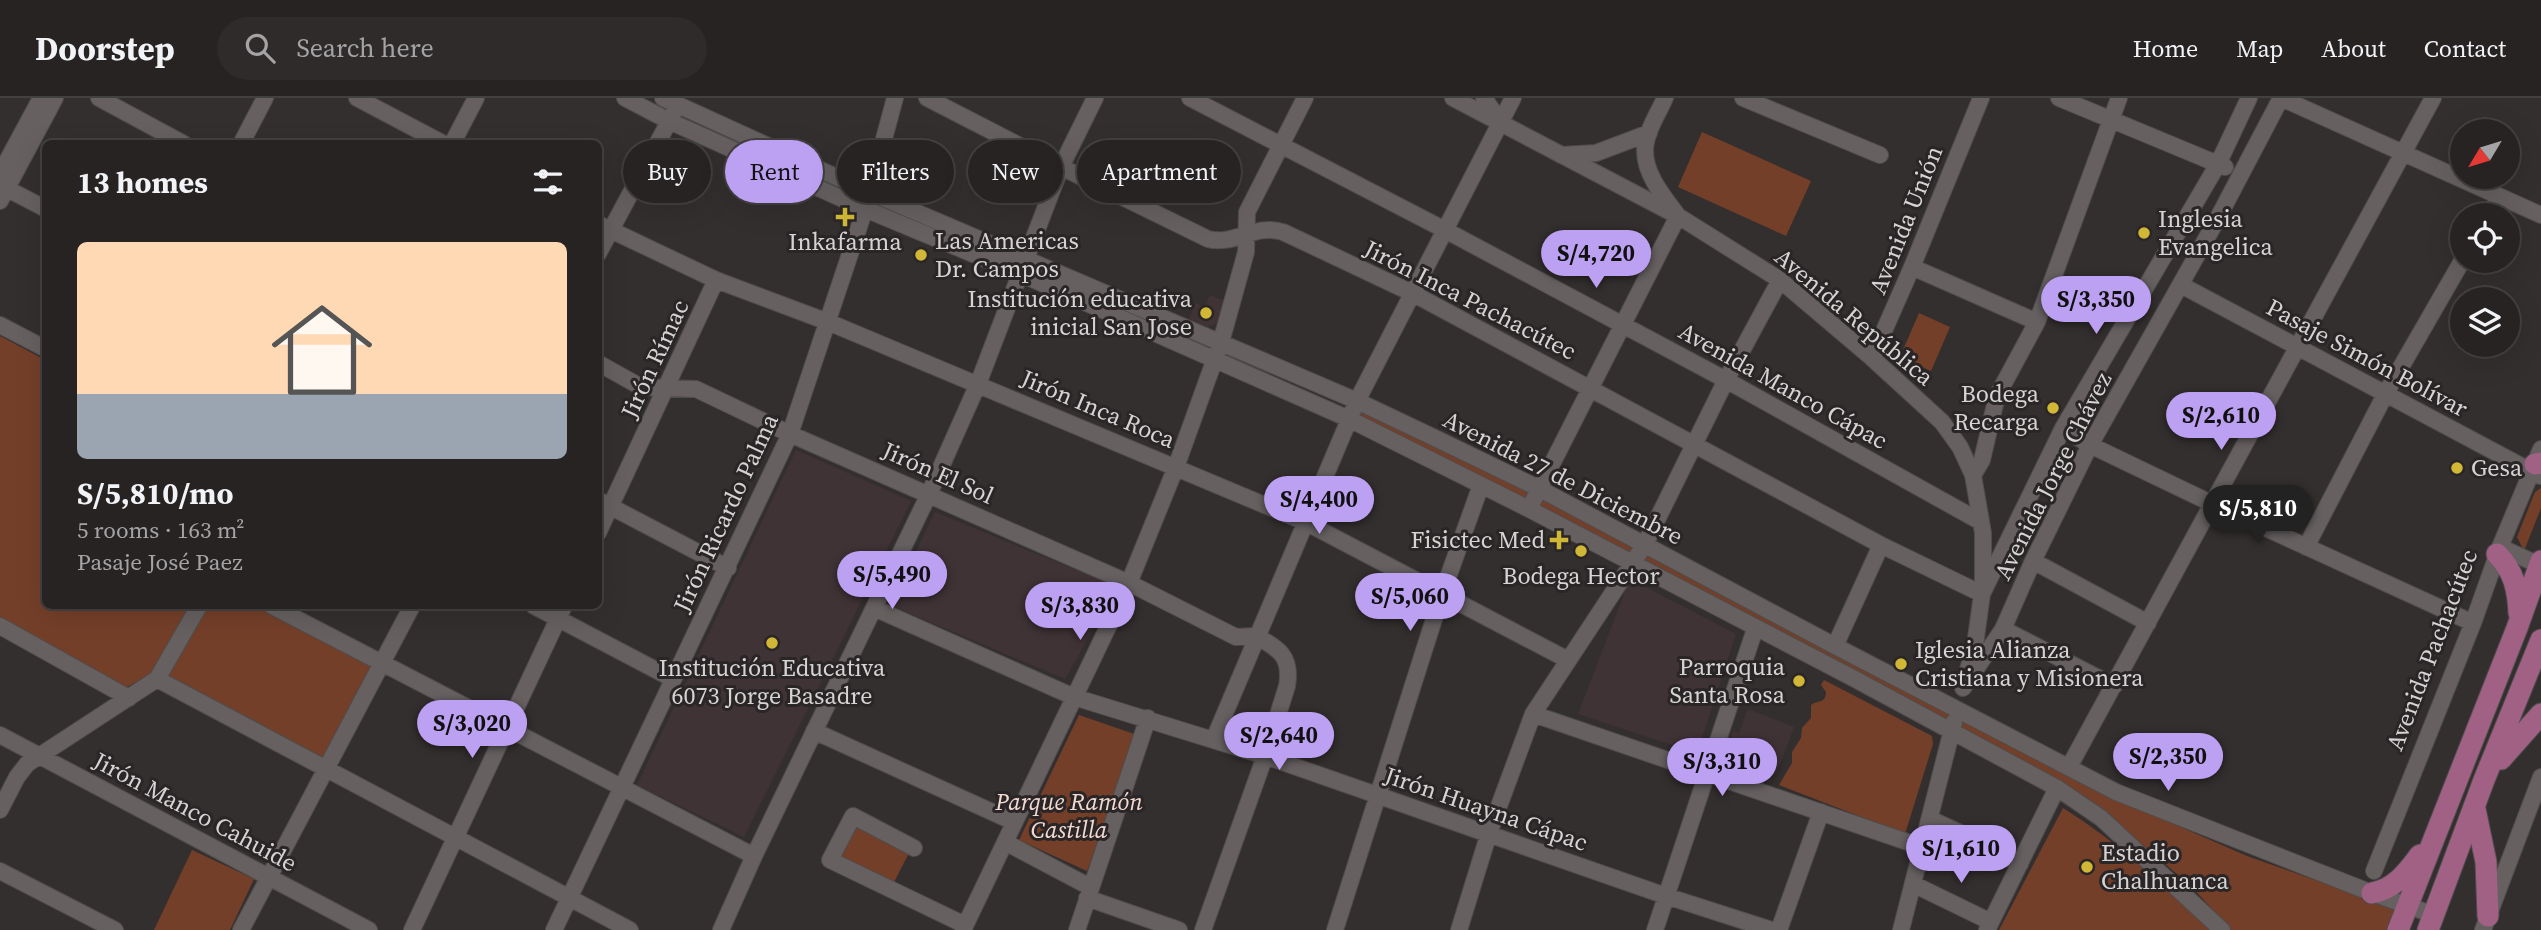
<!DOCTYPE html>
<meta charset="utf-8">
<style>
:root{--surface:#272323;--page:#2f2b2b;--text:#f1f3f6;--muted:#a4a4a6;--line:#434041;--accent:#bca0f2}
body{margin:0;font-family:"Source Serif 4",serif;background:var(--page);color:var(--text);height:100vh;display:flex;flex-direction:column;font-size:26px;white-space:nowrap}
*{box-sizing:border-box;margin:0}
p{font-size:23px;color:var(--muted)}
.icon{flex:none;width:38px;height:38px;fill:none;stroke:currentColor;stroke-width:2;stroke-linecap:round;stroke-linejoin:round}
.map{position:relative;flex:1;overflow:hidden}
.side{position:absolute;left:42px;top:42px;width:560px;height:469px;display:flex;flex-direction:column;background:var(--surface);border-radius:10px;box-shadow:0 7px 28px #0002,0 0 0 2px var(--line)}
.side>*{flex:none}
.guide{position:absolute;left:623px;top:42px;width:665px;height:63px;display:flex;gap:14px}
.needle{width:46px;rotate:232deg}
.tools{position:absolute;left:2450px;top:21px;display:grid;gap:14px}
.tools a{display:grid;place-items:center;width:70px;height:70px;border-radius:50%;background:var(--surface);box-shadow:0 7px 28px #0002,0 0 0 2px var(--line);font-size:35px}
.price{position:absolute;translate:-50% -60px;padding:0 16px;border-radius:24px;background:var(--accent);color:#111;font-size:23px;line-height:46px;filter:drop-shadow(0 2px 4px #0008)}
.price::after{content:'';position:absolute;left:50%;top:42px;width:21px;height:16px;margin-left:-10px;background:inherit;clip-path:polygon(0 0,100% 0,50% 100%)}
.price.current{background:#222;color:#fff}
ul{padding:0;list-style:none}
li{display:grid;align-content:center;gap:14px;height:371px;padding:0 35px}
li span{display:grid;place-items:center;height:217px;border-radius:10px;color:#555}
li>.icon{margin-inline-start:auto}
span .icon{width:126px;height:126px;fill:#fffc;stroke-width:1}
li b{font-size:30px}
h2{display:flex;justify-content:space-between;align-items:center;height:84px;padding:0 35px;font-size:30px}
.tag{padding:0 24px;border-radius:32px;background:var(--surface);box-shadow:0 7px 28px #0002,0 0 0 2px var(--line);font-size:24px;line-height:63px}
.tag.current{background:var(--accent);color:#111}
header{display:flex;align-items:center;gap:42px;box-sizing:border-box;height:98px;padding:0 35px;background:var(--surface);border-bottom:2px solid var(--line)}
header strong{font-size:33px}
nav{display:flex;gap:38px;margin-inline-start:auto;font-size:24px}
.search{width:490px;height:63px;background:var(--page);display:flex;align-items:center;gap:18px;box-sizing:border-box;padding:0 24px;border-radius:38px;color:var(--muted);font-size:26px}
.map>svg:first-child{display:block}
.built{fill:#403336}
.green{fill:#743f29}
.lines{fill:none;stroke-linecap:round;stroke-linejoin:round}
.minor-casing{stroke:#4f4c4c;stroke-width:18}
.major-casing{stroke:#4f4c4c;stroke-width:23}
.minor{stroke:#666061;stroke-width:16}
.major{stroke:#a16184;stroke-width:21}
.poi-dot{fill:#d0b736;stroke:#2a2526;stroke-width:2.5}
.labels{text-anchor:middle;stroke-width:6;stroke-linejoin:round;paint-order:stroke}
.poi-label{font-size:24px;fill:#d6d3d3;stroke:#2a2526;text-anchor:start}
.street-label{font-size:24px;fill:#d6d3d3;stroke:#2a2526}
.park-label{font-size:24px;font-style:italic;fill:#f4dbd2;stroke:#2a2526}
</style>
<header>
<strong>Doorstep</strong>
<div class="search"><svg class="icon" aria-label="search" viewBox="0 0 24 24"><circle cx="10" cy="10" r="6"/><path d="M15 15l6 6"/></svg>Search here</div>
<nav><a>Home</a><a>Map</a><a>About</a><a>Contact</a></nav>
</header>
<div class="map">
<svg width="2541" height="832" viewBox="0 0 2541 832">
<rect width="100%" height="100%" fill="#342f2f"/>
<!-- built -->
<path class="built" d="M1210,197L1225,203L1216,226L1207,229L1189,221L1195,205L1205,209Z
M796,352L911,403L744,739L637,687Z
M935,414L1117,489L1065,581L890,507Z
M1630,481L1736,536L1697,655L1578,616Z
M1748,611L1794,629L1776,676L1774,675L1770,684L1721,664L1733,633L1739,635Z"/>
<!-- green -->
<path class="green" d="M1702,34L1811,83L1786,138L1678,89Z
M1919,215L1950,229L1931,273L1900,259Z
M0,238L45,262L46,508H192L153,575L127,589L0,522Z
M1359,306L1639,447L1630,460L1353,319Z
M2541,390V410L2524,453L2517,439L2535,394Z
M1647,451L1954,613L1949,627L1638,465Z
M206,508H257L371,568L322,662L163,578Z
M1824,582L1932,638L1933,646L1905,736L1779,687L1792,665V654L1801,640L1802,630L1811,620V607C1817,602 1826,606 1826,594L1821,587Z
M1960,616L2119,702L2247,758L2398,811L2390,832H2231L2192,789L2107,716L1955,632Z
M1079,617L1137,637L1087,773L1019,742Z
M2063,710C2117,744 2165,786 2209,832H1999Z
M855,723L911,751L892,788L836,760Z
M192,752L254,781L230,832H154Z"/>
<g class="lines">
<!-- minor casing -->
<g class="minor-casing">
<path id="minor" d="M99,0L184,46
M357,0L444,46
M625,0L669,23L865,111L1021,176L1349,321L1529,411L1851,579L2057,690L2101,720L2222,832
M663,0L869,94L1357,303L1437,341L1538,390L1835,548L2116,694L2372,795L2434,817
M927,0L1061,69L1208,141C1235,148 1255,125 1283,134L1412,195L1881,447L1982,496
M1190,0L1445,132L1726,282L1981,424
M1453,0L1678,118L1780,182L1872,260L1942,324L1960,349L1973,377L1983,435V487
M1484,0L1499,22
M1743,0L1880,57
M2059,0L2225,69
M241,46L265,0
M452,46L476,0
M1561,57L1596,55L1649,35
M0,76L41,0
M0,87L46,111
M0,103L55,0
M2489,117L2499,99
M598,126L716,182L828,224L1305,424L1568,562
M598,156L673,16
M1912,169L2037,224
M2181,187L2540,378
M0,227L46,251
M1872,260L1912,169L1981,0
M598,265L641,289L696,291L790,336L1129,485L1236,539L1256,538
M2063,330L2090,347L2213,406L2473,525
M1973,377L1982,362L1997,298L2037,224L2119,0
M598,402L728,470
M1529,411L1678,118C1664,99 1645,77 1645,53C1645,35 1658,16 1665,0
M598,435L716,182
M2306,449L2386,295L2462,163
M2500,449L2539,467
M2033,463L2148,525
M272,508L754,758
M534,508L673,581
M874,510L1074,599L1265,658L1666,798L1772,832
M0,528L129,600
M2003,531L2114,588
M1835,548L1881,447
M1967,575L1975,547L1982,496L2063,330L2218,66L2249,0
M157,581L630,832
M1963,590L2003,531L2033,463L2090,347L2219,118L2281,0L2541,117
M1533,616L1922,749
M814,633L1014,724
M0,637L369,832
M1214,641L1357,303L1513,0
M2069,669L2433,0
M0,712L17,679L27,666L157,581L199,508
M1930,721L1980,744L2020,766
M1005,744L1090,789
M914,750L853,718L830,762L965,827
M0,773L115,832
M2374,773L2473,525L2500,449L2541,351
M1913,786L1991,824
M1087,800L1179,832
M241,832L412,508
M412,832L564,508
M554,832L790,336L865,111L895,0
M721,832L754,758L929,396L978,286L1061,69L1095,0
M963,832L1129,485L1176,369L1221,244L1246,154L1247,114L1305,0
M1077,832L1148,620
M1203,832L1265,658L1287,588C1292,558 1279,551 1256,538
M1335,832L1442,496L1481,387
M1459,832L1489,735L1533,616L1645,446L1726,282L1780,182
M1655,832L1755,531
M1779,832L1821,714
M1901,832L1954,624
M1987,832L2057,690
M2483,832L2541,679"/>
</g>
<!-- major casing -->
<g class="major-casing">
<path id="major" d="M2535,366L2541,365
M2497,456C2514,473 2518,492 2519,515
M2501,661L2541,616
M2475,711L2486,764L2488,818
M2372,795C2394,791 2407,775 2420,757
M2398,832L2517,530L2541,463
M2428,832L2484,682L2541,542"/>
</g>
<!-- minor -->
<use href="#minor" class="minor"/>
<!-- major -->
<use href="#major" class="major"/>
</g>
<!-- markers -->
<g class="poi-dot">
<path d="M841.5 108.5h7v7h7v7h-7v7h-7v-7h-7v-7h7z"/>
<circle cx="2144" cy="135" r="7"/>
<circle cx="921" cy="157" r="7"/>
<circle cx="1206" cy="215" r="7"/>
<circle cx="2053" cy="310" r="7"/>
<circle cx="2457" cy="370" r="7"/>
<path d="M1555.5 431.5h7v7h7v7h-7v7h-7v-7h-7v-7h7z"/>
<circle cx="1581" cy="453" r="7"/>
<circle cx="772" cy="545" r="7"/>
<circle cx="1901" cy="566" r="7"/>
<circle cx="1799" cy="583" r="7"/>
<circle cx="2087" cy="769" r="7"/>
</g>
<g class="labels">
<!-- poi labels -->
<g class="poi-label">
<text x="2158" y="129">Inglesia<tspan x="2158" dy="28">Evangelica</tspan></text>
<text x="935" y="151">Las Americas<tspan x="935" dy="28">Dr. Campos</tspan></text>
<text x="845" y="152" text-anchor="middle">Inkafarma</text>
<text x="1192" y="209" text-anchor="end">Institución educativa<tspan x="1192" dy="28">inicial San Jose</tspan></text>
<text x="2039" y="304" text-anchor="end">Bodega<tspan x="2039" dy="28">Recarga</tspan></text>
<text x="2471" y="378">Gesa</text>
<text x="1545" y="450" text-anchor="end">Fisictec Med</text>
<text x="1581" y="486" text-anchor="middle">Bodega Hector</text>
<text x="1915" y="560">Iglesia Alianza<tspan x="1915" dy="28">Cristiana y Misionera</tspan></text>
<text x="1785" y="577" text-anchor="end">Parroquia<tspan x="1785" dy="28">Santa Rosa</tspan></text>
<text x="772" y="578" text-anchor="middle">Institución Educativa<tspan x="772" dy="28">6073 Jorge Basadre</tspan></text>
<text x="2101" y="763">Estadio<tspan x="2101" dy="28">Chalhuanca</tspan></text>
</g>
<!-- street labels -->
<g class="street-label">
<text transform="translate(1906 122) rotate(-68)" y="8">Avenida Unión</text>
<text transform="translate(1470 202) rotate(27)" y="8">Jirón Inca Pachacútec</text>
<text transform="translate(1854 219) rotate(40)" y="8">Avenida República</text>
<text transform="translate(2367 260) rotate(28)" y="8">Pasaje Simón Bolívar</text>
<text transform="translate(655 261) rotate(-65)" y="8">Jirón Rímac</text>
<text transform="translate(1783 288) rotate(29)" y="8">Avenida Manco Cápac</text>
<text transform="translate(1098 311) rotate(23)" y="8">Jirón Inca Roca</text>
<text transform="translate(938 375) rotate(24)" y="8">Jirón El Sol</text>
<text transform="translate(2053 378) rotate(-63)" y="8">Avenida Jorge Chávez</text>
<text transform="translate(1563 380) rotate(27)" y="8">Avenida 27 de Diciembre</text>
<text transform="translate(726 415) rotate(-65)" y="8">Jirón Ricardo Palma</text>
<text transform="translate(2432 552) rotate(-69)" y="8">Avenida Pachacútec</text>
<text transform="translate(1486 711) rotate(19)" y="8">Jirón Huayna Cápac</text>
<text transform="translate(195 714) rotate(28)" y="8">Jirón Manco Cahuide</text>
</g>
<!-- park labels -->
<g class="park-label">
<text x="1069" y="712">Parque Ramón<tspan x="1069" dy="28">Castilla</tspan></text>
</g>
</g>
</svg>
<div class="tools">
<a><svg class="needle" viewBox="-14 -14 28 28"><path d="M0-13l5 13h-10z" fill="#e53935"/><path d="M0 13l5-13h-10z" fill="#a4a4a6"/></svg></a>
<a><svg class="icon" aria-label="locate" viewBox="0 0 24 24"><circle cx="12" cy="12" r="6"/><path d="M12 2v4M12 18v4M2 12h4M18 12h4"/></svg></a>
<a><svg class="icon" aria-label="layers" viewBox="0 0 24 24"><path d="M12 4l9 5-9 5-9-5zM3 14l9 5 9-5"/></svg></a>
</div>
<b class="price" style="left:1596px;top:192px">S/4,720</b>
<b class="price" style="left:2096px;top:238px">S/3,350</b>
<b class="price" style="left:2221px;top:354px">S/2,610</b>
<b class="price" style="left:1319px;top:438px">S/4,400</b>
<b class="price current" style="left:2258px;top:447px">S/5,810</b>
<b class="price" style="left:892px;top:513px">S/5,490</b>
<b class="price" style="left:1410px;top:535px">S/5,060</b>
<b class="price" style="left:1080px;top:544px">S/3,830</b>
<b class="price" style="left:472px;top:662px">S/3,020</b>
<b class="price" style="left:1279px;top:674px">S/2,640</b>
<b class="price" style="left:2168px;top:695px">S/2,350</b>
<b class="price" style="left:1722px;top:700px">S/3,310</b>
<b class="price" style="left:1961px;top:787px">S/1,610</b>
<div class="guide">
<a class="tag">Buy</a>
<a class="tag current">Rent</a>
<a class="tag">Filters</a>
<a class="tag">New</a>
<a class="tag">Apartment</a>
</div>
<section class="side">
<h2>13 homes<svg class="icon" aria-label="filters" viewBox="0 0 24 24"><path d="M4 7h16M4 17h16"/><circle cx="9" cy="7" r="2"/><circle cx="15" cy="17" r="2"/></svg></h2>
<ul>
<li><span style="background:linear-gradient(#ffd9b3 70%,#9aa5b1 0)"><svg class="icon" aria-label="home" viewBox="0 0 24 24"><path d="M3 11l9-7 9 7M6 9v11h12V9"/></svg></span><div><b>S/5,810/mo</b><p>5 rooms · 163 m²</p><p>Pasaje José Paez</p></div></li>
</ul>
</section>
</div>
